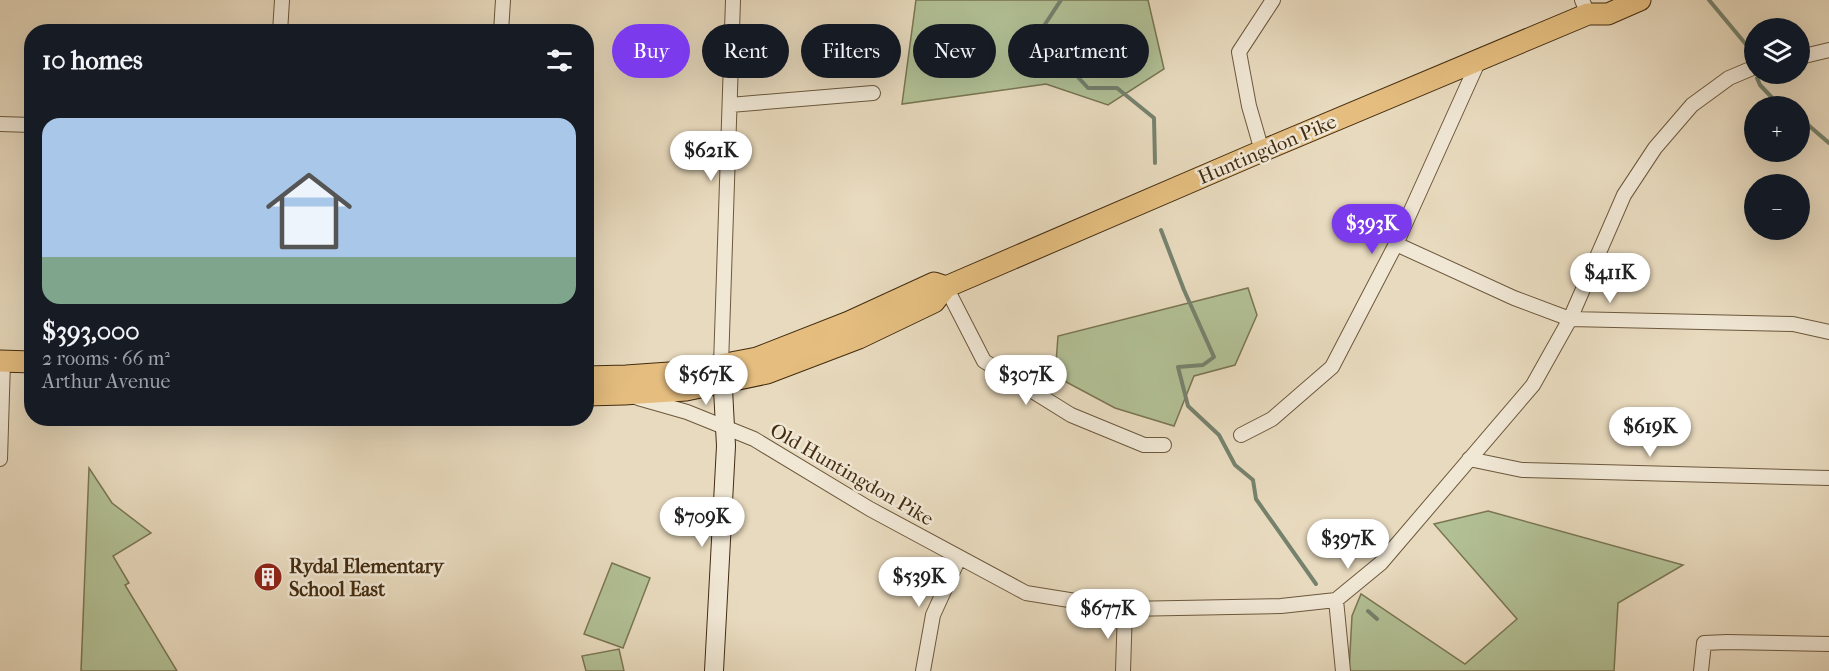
<!DOCTYPE html>
<meta charset="utf-8">
<style>
:root{--surface:#171b24;--page:#242831;--text:#f1f3f6;--muted:#9ea1a6;--accent:#7c3aed}
body{margin:0;font-family:"IM FELL French Canon",serif;background:var(--page);color:var(--text);height:100vh;display:flex;flex-direction:column;font-size:22px;white-space:nowrap}
*{box-sizing:border-box;margin:0}
p{font-size:20px;color:var(--muted)}
.icon{flex:none;width:33px;height:33px;fill:none;stroke:currentColor;stroke-width:2;stroke-linecap:round;stroke-linejoin:round}
.map{position:relative;flex:1;overflow:hidden}
.details{position:absolute;left:24px;top:24px;width:570px;height:402px;display:flex;flex-direction:column;background:var(--surface);border-radius:24px;box-shadow:0 6px 24px #0002}
.details>*{flex:none}
.banner{position:absolute;left:612px;top:24px;width:570px;height:54px;display:flex;gap:12px}
.controls{position:absolute;left:1744px;top:18px;display:grid;gap:12px}
.controls a{display:grid;place-items:center;width:66px;height:66px;border-radius:50%;background:var(--surface);box-shadow:0 6px 24px #0002;font-size:30px}
.price{position:absolute;translate:-50% -51px;padding:0 14px;border-radius:21px;background:#fff;color:#222;font-size:20px;line-height:39px;filter:drop-shadow(0 2px 3px #0008)}
.price::after{content:'';position:absolute;left:50%;top:36px;width:18px;height:14px;margin-left:-9px;background:inherit;clip-path:polygon(0 0,100% 0,50% 100%)}
.price.selected{background:var(--accent);color:#fff}
ul{padding:0;list-style:none}
li{display:grid;align-content:center;gap:12px;height:318px;padding:0 18px}
li span{display:grid;place-items:center;height:186px;border-radius:18px;color:#555}
li>.icon{margin-inline-start:auto}
span .icon{width:108px;height:108px;fill:#fffc;stroke-width:1}
li b{font-size:26px}
h2{display:flex;justify-content:space-between;align-items:center;height:72px;padding:0 18px;font-size:26px}
.pill{padding:0 21px;border-radius:27px;background:var(--surface);box-shadow:0 6px 24px #0002;font-size:21px;line-height:54px}
.pill.selected{background:var(--accent);color:#fff}
.map>svg:first-child{display:block}
.green{fill:#b2c095;stroke:#7a7652;stroke-width:1.5}
.lines{fill:none;stroke-linecap:round;stroke-linejoin:round}
.stream{stroke:#76826d;stroke-width:4}
.minor-casing{stroke:#6c583c;stroke-width:16}
.secondary-casing{stroke:#432c10;stroke-width:20}
.primary-casing{stroke:#432c10;stroke-width:23}
.minor{stroke:#f0e7d5;stroke-width:14}
.secondary{stroke:#f0e7d5;stroke-width:18}
.primary{stroke:#e4bd7f;stroke-width:21}
.labels{text-anchor:middle;stroke-width:5;stroke-linejoin:round;paint-order:stroke}
.street-label{font-size:20px;fill:#432c10;stroke:#f0e7d5}
.poi-label{font-size:20px;font-weight:bold;fill:#432c10;stroke:#f0e7d5;text-anchor:start}
</style>
<div class="map">
<svg width="1829" height="671" viewBox="0 0 1829 671">
<rect width="100%" height="100%" fill="#e8dabe"/>
<filter id="stains"><feTurbulence type="fractalNoise" baseFrequency=".00333" numOctaves="4"/><feColorMatrix values="0 0 0 0 .2 0 0 0 0 .09 0 0 0 0 .02 0 0 0 .5 -.17"/></filter>
<radialGradient id="worn" r=".72"><stop offset=".6" stop-color="#630" stop-opacity="0"/><stop offset="1" stop-color="#630" stop-opacity=".3"/></radialGradient>
<!-- green -->
<path class="green" d="M916,0H1148L1164,69L1108,105L1046,84L902,104Z
M1248,288L1257,315L1235,365L1194,376L1174,426L1115,408L1055,376L1058,336Z
M89,468L112,503L151,533L113,556L129,583L125,585L177,671H81Z
M1488,511L1683,565L1618,603L1614,671H1349L1352,616L1361,594L1465,664L1517,619L1434,524Z
M612,563L650,578L623,648L584,634Z
M619,649L624,671H586L582,656Z"/>
<g class="lines">
<!-- stream -->
<path class="stream" d="M1061,0L1034,41L1044,63L1076,75L1088,88H1117L1154,118L1155,163
M1709,0L1749,48
M1757,78L1760,85L1780,106
M1800,118L1829,143
M1161,230L1184,290L1214,357L1203,365L1178,367L1188,406L1219,435L1235,465L1253,480L1256,499L1316,584
M1368,611L1377,619"/>
<!-- minor casing -->
<g class="minor-casing">
<path id="minor" d="M1582,0L1588,14
M280,32L282,0
M501,32L503,0
M1800,57L1829,50
M730,105L873,93
M0,124L32,125
M1262,151L1249,106L1239,52L1273,0
M1396,244L1514,298L1570,319L1793,324L1829,332
M946,287L984,361L1071,415L1144,445H1164
M721,365L733,0
M638,398L687,412L754,439L870,509L1026,593L1125,609L1281,606L1336,600L1381,563L1533,385L1570,319L1624,195L1655,148L1692,105L1729,78L1755,67
M1241,435L1272,419L1332,367L1396,244L1479,60
M0,459L3,361
M1469,459L1522,470L1829,478
M1336,600L1343,671
M923,671L933,615L959,558
M1123,671L1125,609
M1701,671L1704,643L1727,642L1829,644"/>
</g>
<!-- secondary casing -->
<g class="secondary-casing">
<path id="secondary" d="M714,671L726,446L722,370"/>
</g>
<!-- primary casing -->
<g class="primary-casing">
<path id="primary" d="M0,361L32,362
M586,377L626,376L684,372L757,358L849,322L934,283L946,287
M586,395L624,394L686,390L767,373L859,338L934,302L946,287L1262,151L1588,14H1608L1640,0"/>
</g>
<!-- minor -->
<use href="#minor" class="minor"/>
<!-- secondary -->
<use href="#secondary" class="secondary"/>
<!-- primary -->
<use href="#primary" class="primary"/>
</g>
<!-- icons -->
<defs>
<g id="building-disc" transform="scale(1.5)"><circle r="9.5" fill="#8f2418" stroke="#f0e7d5"/><path d="M-4-6H4V6H1V3H-1V6H-4ZM-2.5-4.3h1.7v1.8h-1.7ZM.8-4.3h1.7v1.8H.8ZM-2.5-1h1.7V.8h-1.7ZM.8-1h1.7V.8H.8Z" fill="#fff"/></g>
</defs>
<g fill-rule="evenodd">
<use href="#building-disc" x="268" y="577"/>
</g>
<g class="labels">
<!-- street labels -->
<g class="street-label">
<text transform="translate(1267 149) rotate(-23)" y="7">Huntingdon Pike</text>
<text transform="translate(852 474) rotate(30)" y="7">Old Huntingdon Pike</text>
</g>
<!-- poi labels -->
<g class="poi-label">
<text x="289" y="573">Rydal Elementary<tspan x="289" dy="23">School East</tspan></text>
</g>
</g>
<rect width="100%" height="100%" filter="url(#stains)"/>
<rect width="100%" height="100%" fill="url(#worn)"/>
</svg>
<div class="controls">
<a><svg class="icon" aria-label="layers" viewBox="0 0 24 24"><path d="M12 4l9 5-9 5-9-5zM3 14l9 5 9-5"/></svg></a>
<a>+</a>
<a>−</a>
</div>
<b class="price" style="left:711px;top:182px">$621K</b>
<b class="price selected" style="left:1372px;top:255px">$393K</b>
<b class="price" style="left:1610px;top:304px">$411K</b>
<b class="price" style="left:706px;top:406px">$567K</b>
<b class="price" style="left:1026px;top:406px">$307K</b>
<b class="price" style="left:1650px;top:458px">$619K</b>
<b class="price" style="left:702px;top:548px">$709K</b>
<b class="price" style="left:1348px;top:570px">$397K</b>
<b class="price" style="left:919px;top:608px">$539K</b>
<b class="price" style="left:1108px;top:640px">$677K</b>
<div class="banner">
<a class="pill selected">Buy</a>
<a class="pill">Rent</a>
<a class="pill">Filters</a>
<a class="pill">New</a>
<a class="pill">Apartment</a>
</div>
<section class="details">
<h2>10 homes<svg class="icon" aria-label="filters" viewBox="0 0 24 24"><path d="M4 7h16M4 17h16"/><circle cx="9" cy="7" r="2"/><circle cx="15" cy="17" r="2"/></svg></h2>
<ul>
<li><span style="background:linear-gradient(#a9c7e8 75%,#7fa58c 0)"><svg class="icon" aria-label="home" viewBox="0 0 24 24"><path d="M3 11l9-7 9 7M6 9v11h12V9"/></svg></span><div><b>$393,000</b><p>2 rooms · 66 m²</p><p>Arthur Avenue</p></div></li>
</ul>
</section>
</div>
